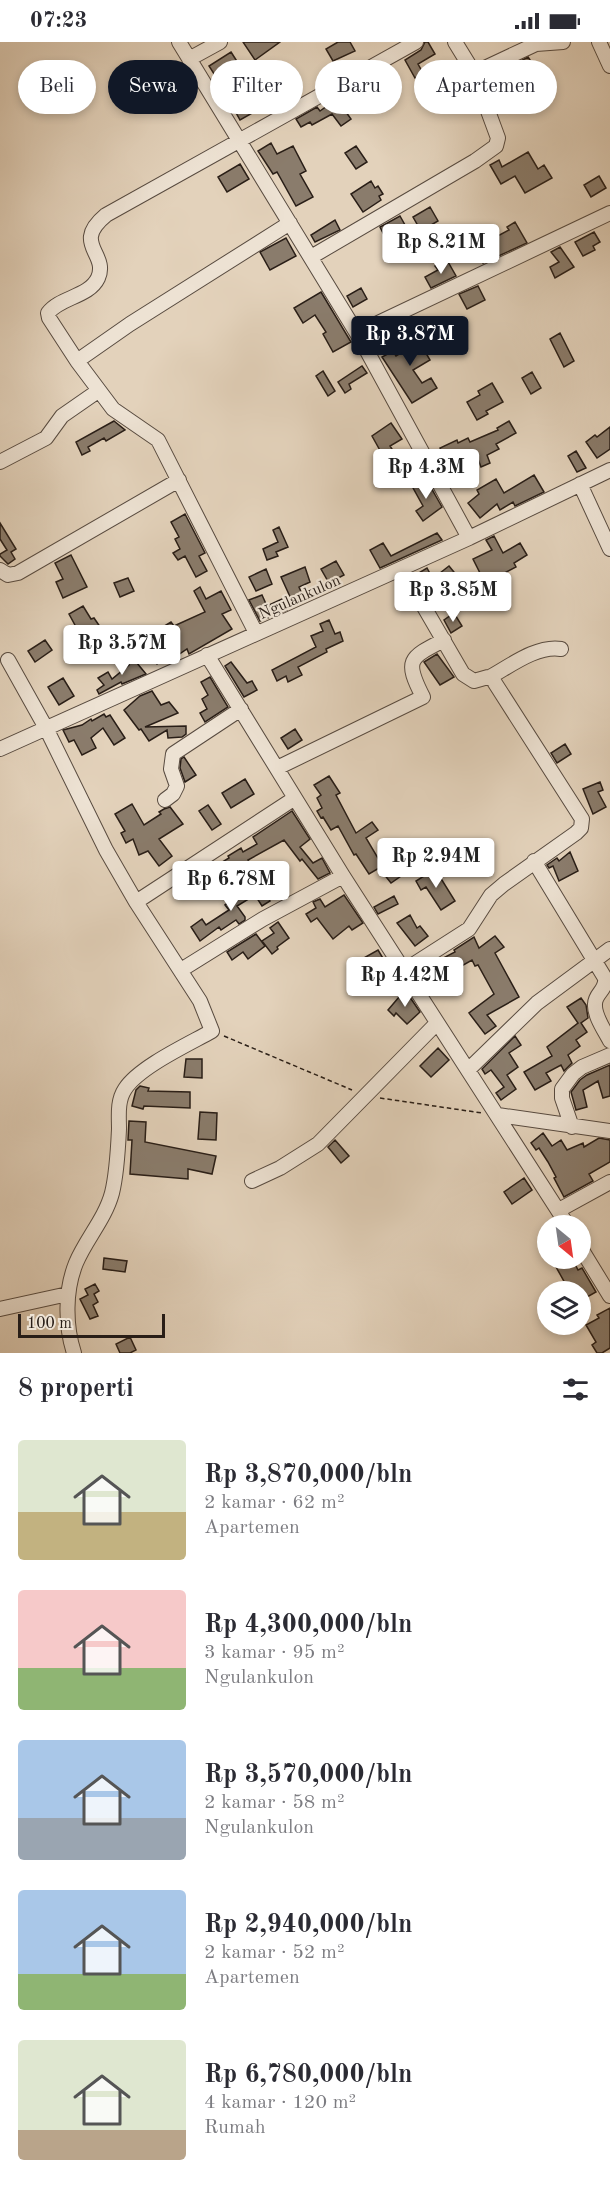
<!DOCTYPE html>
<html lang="id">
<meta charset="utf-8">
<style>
:root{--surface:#fff;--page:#f2f2f3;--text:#2b2b33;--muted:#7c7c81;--accent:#111827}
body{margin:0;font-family:"Old Standard TT",serif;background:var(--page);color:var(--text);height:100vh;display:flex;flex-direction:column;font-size:22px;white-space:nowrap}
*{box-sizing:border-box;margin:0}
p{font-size:20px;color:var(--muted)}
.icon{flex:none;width:33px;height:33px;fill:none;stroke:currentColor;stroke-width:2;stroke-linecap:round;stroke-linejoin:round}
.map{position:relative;height:1311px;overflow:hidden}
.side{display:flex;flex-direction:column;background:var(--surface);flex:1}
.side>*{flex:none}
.top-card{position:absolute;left:18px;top:18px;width:574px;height:54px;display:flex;gap:12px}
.needle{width:39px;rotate:151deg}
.fabs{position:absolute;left:537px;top:1173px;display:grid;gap:12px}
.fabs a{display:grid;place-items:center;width:54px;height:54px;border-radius:50%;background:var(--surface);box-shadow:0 3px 9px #0003;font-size:30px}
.scale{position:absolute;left:18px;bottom:15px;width:147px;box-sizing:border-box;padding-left:6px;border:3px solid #291e17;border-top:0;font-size:16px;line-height:21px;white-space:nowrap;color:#291e17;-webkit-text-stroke:4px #ede2d3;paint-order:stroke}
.price{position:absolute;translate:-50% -51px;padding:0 14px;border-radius:6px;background:#fff;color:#222;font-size:20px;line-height:39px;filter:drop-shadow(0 2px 3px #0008)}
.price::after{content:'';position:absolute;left:50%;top:36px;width:18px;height:14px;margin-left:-9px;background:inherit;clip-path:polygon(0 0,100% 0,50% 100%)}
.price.active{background:var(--accent);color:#fff}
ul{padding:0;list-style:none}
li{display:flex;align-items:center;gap:18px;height:150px;padding:0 18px}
li span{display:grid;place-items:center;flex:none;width:168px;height:120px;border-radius:6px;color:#555}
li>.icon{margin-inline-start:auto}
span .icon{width:72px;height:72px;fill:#fffc;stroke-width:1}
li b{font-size:26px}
h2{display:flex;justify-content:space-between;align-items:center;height:72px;padding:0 18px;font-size:26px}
.chip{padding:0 21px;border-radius:27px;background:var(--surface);box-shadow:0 3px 9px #0003;font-size:21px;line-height:54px}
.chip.active{background:var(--accent);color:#fff}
.status{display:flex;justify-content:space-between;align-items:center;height:42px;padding:0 30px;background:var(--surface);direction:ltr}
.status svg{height:16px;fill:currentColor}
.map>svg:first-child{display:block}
.building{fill:#8a7c6c;stroke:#291e17;stroke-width:1.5}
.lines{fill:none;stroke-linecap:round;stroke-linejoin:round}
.minor-casing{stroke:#584b40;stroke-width:16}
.path{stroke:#291e17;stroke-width:1.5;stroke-dasharray:4.5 3;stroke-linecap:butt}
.minor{stroke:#ede2d3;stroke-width:14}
.labels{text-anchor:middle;stroke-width:4.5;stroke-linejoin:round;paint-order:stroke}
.street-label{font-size:16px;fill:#291e17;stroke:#ede2d3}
</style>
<div class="status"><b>07:23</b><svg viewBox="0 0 49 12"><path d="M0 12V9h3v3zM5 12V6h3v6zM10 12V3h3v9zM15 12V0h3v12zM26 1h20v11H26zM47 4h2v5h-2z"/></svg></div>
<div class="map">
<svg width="610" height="1311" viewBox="0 0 610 1311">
<rect width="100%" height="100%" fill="#e3d2bb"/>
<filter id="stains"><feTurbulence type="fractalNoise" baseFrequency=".00333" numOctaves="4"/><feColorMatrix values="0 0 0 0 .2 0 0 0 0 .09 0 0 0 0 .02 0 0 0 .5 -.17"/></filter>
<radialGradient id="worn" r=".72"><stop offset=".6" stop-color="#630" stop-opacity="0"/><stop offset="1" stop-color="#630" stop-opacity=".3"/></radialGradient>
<!-- building -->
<path class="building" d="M243,0H280L255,18Z
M338,0H350L355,9L333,19L326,7Z
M425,0H428L435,12L418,22L423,31L415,36L405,18L421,8Z
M231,10L240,24L218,38L209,24Z
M528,15L538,30L543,26L551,39L536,49L539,53L530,59L520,42L527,36L517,21Z
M449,29L457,43L460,40L466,46L469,44L474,58L467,63L447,42L443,44L438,35Z
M372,35L383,55L374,60L370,51L356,59L350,48Z
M235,45L244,62L250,59L256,69L240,78L234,67L237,66L228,50Z
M338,56L348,69L346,70L351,77L341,84L332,72L312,83L310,80L301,85L296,77L317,65L320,69Z
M271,101L277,112L293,104L306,129L300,132L313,155L296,164L277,130L273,132L258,109Z
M356,104L367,120L356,127L345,111Z
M528,110L538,127L544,123L552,136L525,151L515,134L501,142L490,123L499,118L502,125Z
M240,122L249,137L227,150L218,135Z
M599,134L606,146L591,155L584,143Z
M371,139L375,146L378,144L383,152L379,154L381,158L363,170L351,152Z
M430,165L438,179L421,189L413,175Z
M400,174L405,183L385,195L380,185Z
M335,178L340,188L315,200L311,193Z
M515,180L527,201L483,221L477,210L471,214L466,206L481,197L483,202L509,188L507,185Z
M594,190L600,200L593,204L595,208L583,214L575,200Z
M286,196L296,214L270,228L260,210Z
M560,205L574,225L555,236L550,225L559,220L551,210Z
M447,218L456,234L431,246L425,235L438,228L435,224Z
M478,244L485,258L467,267L459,252Z
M361,246L367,257L353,265L347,254Z
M321,250L351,300L333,310L323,292L326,290L315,273L303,281L294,266Z
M409,282L430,318L413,328L422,341L431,336L437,346L412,361L382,315L393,309L396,314L411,305L401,288Z
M560,291L574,319L564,325L550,297Z
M362,324L367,331L349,342L351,347L345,351L338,340Z
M323,329L335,349L328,354L316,334Z
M532,330L541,346L531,352L522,336Z
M492,341L503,360L486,369L488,372L477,378L467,360L480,353L478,349Z
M114,379L125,388L106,399L104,396L88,405L90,409L82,413L76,400Z
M509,379L516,391L496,402L499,407L487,413L490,421L481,425L478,417L468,421L464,413L448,421L440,406L457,398L458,401L468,396L470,400L498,388L497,386Z
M391,381L402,397L390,404L399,418L386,427L378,415L382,412L372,394Z
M610,385V407L597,416L586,400L595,393L597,395Z
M576,409L586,426L577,430L568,414Z
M413,413L419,423L401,433L395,423Z
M534,433L544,450L515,464L513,460L500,468L497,462L480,476L468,461L479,452L477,448L496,437L504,451Z
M426,437L442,465L423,479L416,469L423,464L412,444Z
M185,472L205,511L199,514L207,529L196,535L185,514L178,518L173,511L180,507L175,497L179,495L171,480Z
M0,481L16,507L11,510L15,517L8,522L0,514V512L7,508L0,497Z
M279,485L288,505L276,510L278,514L267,518L263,507L278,500L273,488Z
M437,491L442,498L380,526L370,508L383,501L391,514Z
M494,494L503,511L520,501L527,513L514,521L516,525L485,541L473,517L492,508L486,498Z
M71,513L87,545L63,556L56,540L63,537L55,521Z
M336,519L344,533L329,541L321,527Z
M449,524L458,535L456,537L471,558L466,562L461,555L454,561L448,552L454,547L440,531Z
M305,525L310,540L299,545L303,554L292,559L281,535Z
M427,526L434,539L423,545L417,532Z
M266,527L272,542L256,549L249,535Z
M128,536L134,549L120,555L114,541Z
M200,545L206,557L221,549L231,568L222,572L232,587L189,612L187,607L178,613L175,609L157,622L150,610L137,618L125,594L138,588L143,597L171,580L174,584L205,570L194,549Z
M262,553L267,564L282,557L287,568L260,579L249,558Z
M83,564L91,577L94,576L107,595L91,606L82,591L77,594L73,587L76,585L69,572Z
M454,571L462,584L451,591L444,578Z
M329,578L335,592L340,590L343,599L326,607L327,610L298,625L302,633L288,640L286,634L277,639L272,628L316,605L311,594L323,589L320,582Z
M45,598L52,608L35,620L28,609Z
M437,612L454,635L440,643L424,620Z
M132,615L146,632L122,642L121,640L99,652L97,648L104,643L98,636L108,630L112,637L129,623L126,620Z
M231,620L247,641L252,639L257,648L244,655L225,624Z
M210,635L228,665L205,680L200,671L207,667L202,657L208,653L201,640Z
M63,636L74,654L59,663L48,645Z
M152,649L161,663L169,660L178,671L145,685L186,684V692L182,695L168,696L167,688L149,699L141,687L139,688L124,668L140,654Z
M104,672L106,675L110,673L125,696L114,703L103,686L91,696L96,706L82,713L74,698L69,700L63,688L82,683L91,677L92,679Z
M295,687L302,698L288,707L281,696Z
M565,702L571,712L557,721L551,711Z
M184,715L196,733L185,740L180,726L181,717Z
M329,734L340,751L336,753L356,791L372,780L378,788L366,796L379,818L383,815L393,830L400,825L404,832L391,841L379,826L369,832L356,812L354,813L338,784L331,788L323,775L321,776L317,769L322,766L317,756L321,753L314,743Z
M245,737L254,752L231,766L222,751Z
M600,740L603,748L598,750L606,765L593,772L583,747Z
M132,762L144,783L161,772L159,770L164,767L170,765L183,782L159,797L172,814L159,824L148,809L139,813L133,797L126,801L121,791L125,789L115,772Z
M208,763L221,782L212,788L199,769Z
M292,769L310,797L300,805L313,821L322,816L330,831L318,837L302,817L300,819L284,798L248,818L251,822L234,832L237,837L226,843L223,837L213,843L206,830L229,816L228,814L241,806L243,810L257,802L253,795Z
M570,810L578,829L559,839L553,824L549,826L547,823L557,816L559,819Z
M435,827L455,859L441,868L426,845L421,848L416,839Z
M258,839L270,859L262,864L255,853L237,864L245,875V878L239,882L236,878L221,888L219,885L200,899L191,885L202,877L206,883L229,868L225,863Z
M344,853L363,881L352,888L349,884L333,897L317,876L311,880L306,872L316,866L313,860L320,857L325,865Z
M394,854L398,862L378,872L374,865Z
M410,873L417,886L420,884L428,894L415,904L397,881Z
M278,880L289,896L277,905L278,907L272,912L262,899L274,891L270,886Z
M256,892L265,904L248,917L243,910L232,918L227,910Z
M495,894L504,905L495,911L519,955L487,973L496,984L485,992L469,971L494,952L478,923L475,924L472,918L437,938L430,923L455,910L454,908L474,895L479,906Z
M378,908L384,918L368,927L362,917Z
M405,948L420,970L407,982L396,971L394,974L388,968Z
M581,956L586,963L588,976L581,981L587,990L576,998L580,1004L568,1013L572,1021L564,1029L561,1023L546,1031L551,1039L535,1048L524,1030L552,1014L547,1005L578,981L567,965Z
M515,994L521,1003L509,1011L518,1025L507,1033L516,1047L501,1058L496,1051L504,1045L491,1028L485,1032L482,1027Z
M438,1006L449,1018L431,1035L420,1024Z
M186,1017H202V1036L184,1035Z
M610,1023V1054L603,1056L598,1039L583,1048L587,1065L576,1068L571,1050L580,1038L587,1033Z
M140,1044L149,1046L148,1049L190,1050V1066L144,1064L143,1067L132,1064L136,1048Z
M200,1070L217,1071L216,1098L198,1097Z
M129,1079L146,1080L145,1100L216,1114L212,1132L188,1127V1137L130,1132L132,1098H128Z
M543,1091L552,1104L561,1098L567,1108L583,1101L584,1105L599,1096L610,1098V1120L589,1132L593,1139L564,1155L554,1136L556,1135L548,1120L539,1106L536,1108L531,1101Z
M335,1098L349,1114L341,1121L328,1105Z
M524,1136L532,1148L512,1162L504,1150Z
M104,1216L127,1219L125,1230L103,1227Z
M551,1216H572L578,1228L582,1226L596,1250L580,1259V1250H570Z
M95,1242L99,1249L94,1252L98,1260L93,1263L98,1274L90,1277L80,1257L88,1253L85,1247Z
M610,1266V1306L602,1311H597L592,1303L596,1300L586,1283L599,1276L597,1273Z
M130,1295L136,1308L130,1311H120L116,1302Z"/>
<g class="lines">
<!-- minor casing -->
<g class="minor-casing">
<path id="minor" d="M179,0L361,298L469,496
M455,0L474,31L536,2L563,0
M599,0L610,24
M189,17L220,0
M311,215L475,119L496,104L498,96L474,31
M357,291L610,171
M77,319L49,276L48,271C60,255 89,255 98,236C109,211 71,202 106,173L416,0
M0,420L46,396L62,374L98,349
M580,442L610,507
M402,527L463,632L474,639L488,635L493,638L582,777L581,786L576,791L504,842L491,853L469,887L405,928
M0,528L8,533L18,531L179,438
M256,591L158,398L113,367L77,319L130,282L290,181
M207,613L343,834L568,1184
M8,618L46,686L106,808L136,860L200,959L212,989C189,1002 139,1025 125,1047C117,1059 119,1074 119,1087C118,1108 117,1131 112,1151C105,1177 86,1197 76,1221C65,1248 65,1283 74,1311
M490,635C510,624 537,603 561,607
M0,707L469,496L610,428
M277,726L423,655C404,618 409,616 444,598
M165,758L173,752L177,744L171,727L173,712L241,667
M534,819L605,936C607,948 595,951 595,962C594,974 605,989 610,999
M136,860L295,756
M181,928L263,877L343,834
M468,1028L537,961L610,907
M498,1073L610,1089
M572,1085L562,1056V1047L573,1032L582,1025L610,1013
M252,1139L280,1126L318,1102L437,981
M559,1168L610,1140
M580,1205L610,1254
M0,1267L68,1252"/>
</g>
<!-- path -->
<path class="path" d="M224,994L352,1048
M380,1056L482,1071"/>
<!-- minor -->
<use href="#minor" class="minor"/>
</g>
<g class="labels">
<!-- street labels -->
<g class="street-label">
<text transform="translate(299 554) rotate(-24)" y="6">Ngulankulon</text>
</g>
</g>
<rect width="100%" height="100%" filter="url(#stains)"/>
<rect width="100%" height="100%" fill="url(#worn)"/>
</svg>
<div class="fabs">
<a><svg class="needle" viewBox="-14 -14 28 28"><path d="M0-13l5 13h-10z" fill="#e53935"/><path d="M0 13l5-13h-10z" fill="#7c7c81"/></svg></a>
<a><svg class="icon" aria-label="layers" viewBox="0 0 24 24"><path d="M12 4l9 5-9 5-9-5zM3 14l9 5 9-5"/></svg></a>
</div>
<div class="scale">100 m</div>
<b class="price" style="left:441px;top:233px">Rp 8.21M</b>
<b class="price active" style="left:410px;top:325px">Rp 3.87M</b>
<b class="price" style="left:426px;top:458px">Rp 4.3M</b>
<b class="price" style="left:453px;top:581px">Rp 3.85M</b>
<b class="price" style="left:122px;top:634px">Rp 3.57M</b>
<b class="price" style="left:436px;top:847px">Rp 2.94M</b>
<b class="price" style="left:231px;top:870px">Rp 6.78M</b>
<b class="price" style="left:405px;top:966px">Rp 4.42M</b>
<div class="top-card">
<a class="chip">Beli</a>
<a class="chip active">Sewa</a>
<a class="chip">Filter</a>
<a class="chip">Baru</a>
<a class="chip">Apartemen</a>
</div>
</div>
<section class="side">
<h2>8 properti<svg class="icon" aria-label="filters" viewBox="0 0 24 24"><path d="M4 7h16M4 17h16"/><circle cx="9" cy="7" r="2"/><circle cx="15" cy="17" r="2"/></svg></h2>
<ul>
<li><span style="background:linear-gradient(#dfe7d0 60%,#c2b280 0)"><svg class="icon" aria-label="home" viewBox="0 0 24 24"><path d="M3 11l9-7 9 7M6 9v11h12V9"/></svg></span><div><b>Rp 3,870,000/bln</b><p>2 kamar · 62 m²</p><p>Apartemen</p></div></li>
<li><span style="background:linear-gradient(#f6c9c9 65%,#8fb573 0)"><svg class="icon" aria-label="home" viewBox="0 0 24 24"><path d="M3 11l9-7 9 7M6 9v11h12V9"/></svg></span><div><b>Rp 4,300,000/bln</b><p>3 kamar · 95 m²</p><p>Ngulankulon</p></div></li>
<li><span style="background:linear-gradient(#a9c7e8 65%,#9aa5b1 0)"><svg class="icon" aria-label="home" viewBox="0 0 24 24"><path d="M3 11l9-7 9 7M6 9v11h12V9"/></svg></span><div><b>Rp 3,570,000/bln</b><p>2 kamar · 58 m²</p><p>Ngulankulon</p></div></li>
<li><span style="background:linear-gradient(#a9c7e8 70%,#8fb573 0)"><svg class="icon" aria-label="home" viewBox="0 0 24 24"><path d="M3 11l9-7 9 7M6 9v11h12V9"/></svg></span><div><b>Rp 2,940,000/bln</b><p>2 kamar · 52 m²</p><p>Apartemen</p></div></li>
<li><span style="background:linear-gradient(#dfe7d0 75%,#b9a48a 0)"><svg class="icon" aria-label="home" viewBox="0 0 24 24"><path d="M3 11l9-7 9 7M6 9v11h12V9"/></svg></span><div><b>Rp 6,780,000/bln</b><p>4 kamar · 120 m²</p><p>Rumah</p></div></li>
</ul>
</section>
